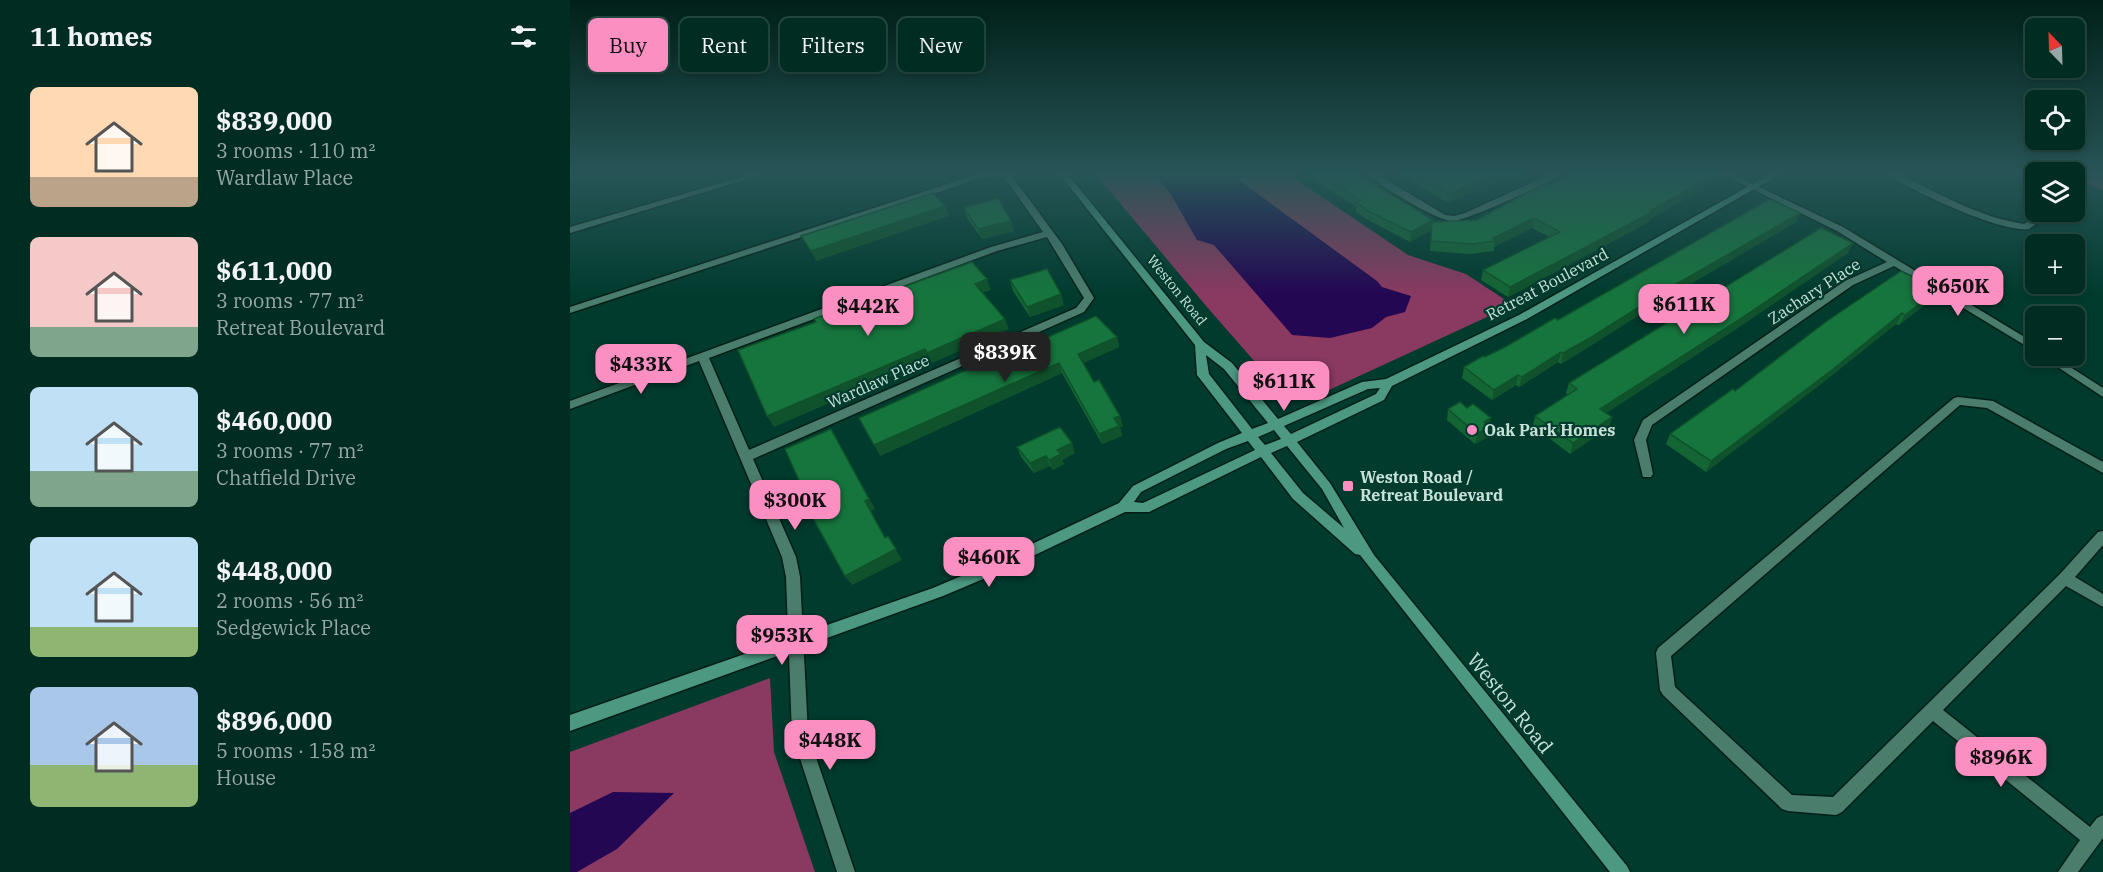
<!DOCTYPE html>
<meta charset="utf-8">
<style>
:root{--surface:#012c22;--page:#0b342a;--text:#f1f3f6;--muted:#96a7a5;--line:#234840;--accent:#fc8fc2}
body{margin:0;font-family:"IBM Plex Serif",serif;background:var(--page);color:var(--text);height:100vh;display:flex;flex-direction:column;font-size:22px;white-space:nowrap}
*{box-sizing:border-box;margin:0}
p{font-size:20px;color:var(--muted)}
.icon{flex:none;width:33px;height:33px;fill:none;stroke:currentColor;stroke-width:2;stroke-linecap:round;stroke-linejoin:round}
.map{position:relative;flex:1;overflow:hidden}
.side{display:flex;flex-direction:column;background:var(--surface);width:570px}
.side>*{flex:none}
.guide{position:absolute;left:18px;top:18px;width:570px;height:54px;display:flex;gap:12px}
.needle{width:39px;rotate:337deg}
.tools{position:absolute;left:1455px;top:18px;display:grid;gap:12px}
.tools a{display:grid;place-items:center;width:60px;height:60px;border-radius:9px;background:var(--surface);box-shadow:0 3px 9px #0003,0 0 0 2px var(--line);font-size:30px}
.price{position:absolute;translate:-50% -51px;padding:0 14px;border-radius:12px;background:var(--accent);color:#111;font-size:20px;line-height:39px;filter:drop-shadow(0 2px 3px #0008)}
.price::after{content:'';position:absolute;left:50%;top:36px;width:18px;height:14px;margin-left:-9px;background:inherit;clip-path:polygon(0 0,100% 0,50% 100%)}
.price.current{background:#222;color:#fff}
ul{padding:0;list-style:none}
li{display:flex;align-items:center;gap:18px;height:150px;padding:0 30px}
li span{display:grid;place-items:center;flex:none;width:168px;height:120px;border-radius:9px;color:#555}
li>.icon{margin-inline-start:auto}
span .icon{width:72px;height:72px;fill:#fffc;stroke-width:1}
li b{font-size:26px}
h2{display:flex;justify-content:space-between;align-items:center;height:72px;padding:0 30px;font-size:26px}
.pill{padding:0 21px;border-radius:9px;background:var(--surface);box-shadow:0 3px 9px #0003,0 0 0 2px var(--line);font-size:21px;line-height:54px}
.pill.current{background:var(--accent);color:#111}
main{display:flex;flex:1;min-height:0}
.map>svg:first-child{display:block}
.green{fill:#8a3961}
.water{fill:#240753}
.lines{fill:none;stroke-linecap:round;stroke-linejoin:round}
.street-casing{stroke:#041f17;stroke-width:3}
.secondary-casing{stroke:#041f17;stroke-width:3}
.street{fill:#4b7d6d;fill-rule:evenodd}
.secondary{fill:#4c9881;fill-rule:evenodd}
.wall{fill:#136534}
.shaded-wall{fill:#0f522b}
.building{fill:#16753d;stroke:#0f522b;stroke-width:1.5}
.poi-dot{fill:#fc8fc2;stroke:#013b2e;stroke-width:2}
.labels{text-anchor:middle;stroke-width:4.5;stroke-linejoin:round;paint-order:stroke}
.far-street-label{font-size:14px;fill:#c8e1d8;stroke:#013b2e}
.street-label{font-size:16px;fill:#c8e1d8;stroke:#013b2e}
.poi-label{font-size:16px;font-weight:bold;fill:#c8e1d8;stroke:#013b2e;text-anchor:start}
.near-street-label{font-size:20px;fill:#c8e1d8;stroke:#013b2e}
</style>
<main>
<section class="side">
<h2>11 homes<svg class="icon" aria-label="filters" viewBox="0 0 24 24"><path d="M4 7h16M4 17h16"/><circle cx="9" cy="7" r="2"/><circle cx="15" cy="17" r="2"/></svg></h2>
<ul>
<li><span style="background:linear-gradient(#ffd9b3 75%,#b9a48a 0)"><svg class="icon" aria-label="home" viewBox="0 0 24 24"><path d="M3 11l9-7 9 7M6 9v11h12V9"/></svg></span><div><b>$839,000</b><p>3 rooms · 110 m²</p><p>Wardlaw Place</p></div></li>
<li><span style="background:linear-gradient(#f6c9c9 75%,#7fa58c 0)"><svg class="icon" aria-label="home" viewBox="0 0 24 24"><path d="M3 11l9-7 9 7M6 9v11h12V9"/></svg></span><div><b>$611,000</b><p>3 rooms · 77 m²</p><p>Retreat Boulevard</p></div></li>
<li><span style="background:linear-gradient(#bfe0f5 70%,#7fa58c 0)"><svg class="icon" aria-label="home" viewBox="0 0 24 24"><path d="M3 11l9-7 9 7M6 9v11h12V9"/></svg></span><div><b>$460,000</b><p>3 rooms · 77 m²</p><p>Chatfield Drive</p></div></li>
<li><span style="background:linear-gradient(#bfe0f5 75%,#8fb573 0)"><svg class="icon" aria-label="home" viewBox="0 0 24 24"><path d="M3 11l9-7 9 7M6 9v11h12V9"/></svg></span><div><b>$448,000</b><p>2 rooms · 56 m²</p><p>Sedgewick Place</p></div></li>
<li><span style="background:linear-gradient(#a9c7e8 65%,#8fb573 0)"><svg class="icon" aria-label="home" viewBox="0 0 24 24"><path d="M3 11l9-7 9 7M6 9v11h12V9"/></svg></span><div><b>$896,000</b><p>5 rooms · 158 m²</p><p>House</p></div></li>
</ul>
</section>
<div class="map">
<svg width="1533" height="872" viewBox="0 0 1533 872">
<rect width="100%" height="100%" fill="#013b2e"/>
<!-- green -->
<path class="green" d="M524,172H723L721,176L838,255L896,274L943,305L759,390L736,398L712,393L637,307Z
M1483,172H1533V190L1505,180L1504,172Z
M200,678L204,752L245,872H0V752Z"/>
<!-- water -->
<path class="water" d="M583,172H673L670,181L807,281L812,287L841,296L835,312L816,317L802,328L760,338L722,335L644,245L627,240L600,193Z
M43,792L104,793L47,849L7,872H0V813Z"/>
<g class="lines">
<!-- street casing -->
<g class="street-casing">
<path id="street" d="M189,172H201L0,233V227Z
M432,172H439L492,244L524,298L514,312L183,459L226,557L230,577L238,734L285,872H267L222,734L216,577L212,557L129,361L0,409V401L421,247L473,232L434,177L412,178L0,313V307L408,174ZM477,237L514,298L506,308L179,450L139,358L427,251Z
M794,172H804L875,215L884,216L895,213L985,172H995C984,181 894,222 882,221C865,220 807,184 794,172Z
M1148,172H1158L1273,227L1466,344V352L1324,266L1283,285L1082,425L1076,440L1083,474L1081,477H1073L1064,440L1073,420L1275,281L1317,262L1267,231Z
M1316,172H1326C1367,193 1408,217 1454,224L1473,212H1482L1459,229C1432,233 1337,190 1316,172Z
M1471,356H1483L1533,388V397Z
M1388,397L1423,401L1533,462V473L1417,408L1390,405L1101,656L1105,687L1222,795L1263,797L1490,574L1528,532L1533,531V545L1505,577L1533,594V607L1496,586L1373,710L1520,827L1527,818L1533,815V838L1508,872H1488L1510,840L1363,721L1272,812L1266,815L1218,811L1212,809L1093,695L1090,690L1086,653L1088,648L1384,398Z"/>
</g>
<!-- secondary casing -->
<g class="secondary-casing">
<path id="secondary" d="M488,172H496L634,342L662,363L708,419L792,382L816,379L949,315L1204,172H1214L957,319L822,386L814,400L727,442L760,483L804,555L1057,866L1060,872H1040L790,555L785,554L723,499L691,457L579,512H555L425,574L373,596L0,731V715L363,588L415,566L549,503L563,486L648,443L672,433L627,375L625,345ZM636,355L654,369L698,423L682,429L639,374ZM810,388L806,394L721,434L714,426L798,389ZM704,430L711,439L695,445L688,437ZM678,441L685,450L573,503L564,502L571,492L656,449ZM717,446L752,489L774,528L733,493L701,453Z"/>
</g>
<!-- street -->
<use href="#street" class="street"/>
<!-- secondary -->
<use href="#secondary" class="secondary"/>
</g>
<!-- wall -->
<path class="wall" d="M736,172H784L863,220L862,222L907,220L980,185L1146,174L1143,183L1080,219L1079,222L938,297L911,280L913,270L979,237L962,228L924,247V251L900,254L860,251L861,230L840,242L800,221L786,212V206L754,187Z
M826,172H957L942,179L938,177L878,203Z
M394,208L444,231L412,239L397,218Z
M1226,222L1093,300L1017,348L991,364L988,362L949,387L946,385L922,400L892,378L894,367L915,357Z
M1278,253L1166,329L1036,413L1042,417L1039,427L1000,454L963,426L965,416L998,395L996,393L999,383Z
M440,280L494,305L460,317L443,291Z
M1362,299L1329,325L1326,324L1256,380L1136,472L1096,444L1100,434L1165,391Z
M547,337L549,347L513,363L524,382L553,426L550,427L552,436L532,444L492,373L310,456L460,345Z
M878,409L919,426L918,437L905,444L877,420Z
M447,447L505,453L492,460L494,464L483,470L480,466L464,473L451,457Z"/>
<!-- shaded-wall -->
<path class="shaded-wall" d="M930,172H939L938,177L878,203L879,194Z
M943,172H957L942,179Z
M1146,174L1143,183L1080,219L1079,222L938,297L940,287L1080,211Z
M375,206L379,216L246,261L241,251Z
M1230,213L1226,222L1093,300L1017,348L991,364L993,353L1096,290Z
M964,218L962,228L924,247L925,241L923,238Z
M863,220L861,230L840,242L841,232Z
M441,221L444,231L412,239L408,229Z
M1283,243L1278,253L1166,329L1027,419L1030,409Z
M417,279L421,290L409,294L405,284Z
M1369,289L1362,299L1329,325L1335,315Z
M491,294L494,305L460,317L457,307Z
M1332,313L1326,324L1256,380L1136,472L1141,461Z
M435,319L439,329L362,363L357,353Z
M547,337L549,347L511,364L508,354Z
M355,349L359,360L204,427L197,416Z
M991,352L988,362L949,387L952,377Z
M489,363L492,373L310,456L304,445Z
M948,375L946,385L922,400L924,390Z
M550,416L553,426L550,427L552,436L532,444L529,434L544,418Z
M1042,417L1039,427L1000,454L1003,443Z
M921,418L918,437L905,444L907,434L914,422Z
M261,429L305,509L301,511L321,548L295,501Z
M502,443L505,453L492,460L494,464L483,470L479,460L487,450Z
M476,456L480,466L464,473L460,463Z
M318,536L332,560L282,585L275,576Z"/>
<!-- building -->
<path class="building" d="M747,172H784L863,220L841,232L800,212L786,202L791,200L754,178Z
M843,172H930L879,194Z
M1005,172H1142L1146,174L1080,211L1082,212L940,287L913,270L990,232L964,218L923,238L925,241L902,244L861,241L862,222L907,220L962,190L977,183L980,185Z
M363,193L375,206L241,251L231,236Z
M428,198L441,221L408,229L394,208Z
M1200,199L1230,213L1096,290L1020,338L993,353L991,352L952,377L948,375L924,390L894,367L913,356L915,357L937,346L985,318L988,320Z
M1251,228L1283,243L1170,319L1030,409L1042,417L1003,443L965,416L1007,389L999,383Z
M402,262L417,279L405,284L435,319L357,353L355,349L197,416L168,350L246,322L244,319Z
M477,269L491,294L457,307L440,280Z
M1331,271L1369,289L1335,315L1332,313L1262,370L1141,461L1100,434L1163,389L1165,391L1257,321Z
M526,316L547,337L508,354L524,382L529,380L550,416L544,418L549,426L529,434L489,363L304,445L289,418L459,342L460,345Z
M890,402L897,408L903,404L921,418L914,422L920,426L907,434L878,409Z
M490,427L502,443L487,450L491,454L479,460L476,456L460,463L447,447Z
M261,429L299,499L295,501L315,538L318,536L326,549L275,576L240,513L243,512L215,449Z"/>
<!-- sky -->
<linearGradient id="sky" x2="0" y2="1"><stop stop-color="#012019"/><stop offset="0.59" stop-color="#275557"/><stop offset="1" stop-color="#275557" stop-opacity="0"/></linearGradient>
<rect width="1533" height="294" fill="url(#sky)"/>
<!-- markers -->
<g class="poi-dot">
<circle cx="902" cy="430" r="6"/>
<rect x="772" y="480" width="12" height="12" rx="3"/>
</g>
<g class="labels">
<!-- far-street labels -->
<g class="far-street-label">
<text transform="translate(607 290) rotate(51)" y="5">Weston Road</text>
</g>
<!-- street labels -->
<g class="street-label">
<text transform="translate(977 284) rotate(-28)" y="6">Retreat Boulevard</text>
<text transform="translate(1244 291) rotate(-33)" y="6">Zachary Place</text>
<text transform="translate(308 381) rotate(-24)" y="6">Wardlaw Place</text>
</g>
<!-- poi labels -->
<g class="poi-label">
<text x="914" y="436">Oak Park Homes</text>
<text x="790" y="483">Weston Road /<tspan x="790" dy="18">Retreat Boulevard</tspan></text>
</g>
<!-- near-street labels -->
<g class="near-street-label">
<text transform="translate(940 703) rotate(51)" y="7">Weston Road</text>
</g>
</g>
</svg>
<div class="tools">
<a><svg class="needle" viewBox="-14 -14 28 28"><path d="M0-13l5 13h-10z" fill="#e53935"/><path d="M0 13l5-13h-10z" fill="#96a7a5"/></svg></a>
<a><svg class="icon" aria-label="locate" viewBox="0 0 24 24"><circle cx="12" cy="12" r="6"/><path d="M12 2v4M12 18v4M2 12h4M18 12h4"/></svg></a>
<a><svg class="icon" aria-label="layers" viewBox="0 0 24 24"><path d="M12 4l9 5-9 5-9-5zM3 14l9 5 9-5"/></svg></a>
<a>+</a>
<a>−</a>
</div>
<b class="price" style="left:1388px;top:317px">$650K</b>
<b class="price" style="left:1114px;top:335px">$611K</b>
<b class="price" style="left:298px;top:337px">$442K</b>
<b class="price current" style="left:435px;top:383px">$839K</b>
<b class="price" style="left:71px;top:395px">$433K</b>
<b class="price" style="left:714px;top:412px">$611K</b>
<b class="price" style="left:225px;top:531px">$300K</b>
<b class="price" style="left:419px;top:588px">$460K</b>
<b class="price" style="left:212px;top:666px">$953K</b>
<b class="price" style="left:260px;top:771px">$448K</b>
<b class="price" style="left:1431px;top:788px">$896K</b>
<div class="guide">
<a class="pill current">Buy</a>
<a class="pill">Rent</a>
<a class="pill">Filters</a>
<a class="pill">New</a>
</div>
</div>
</main>
